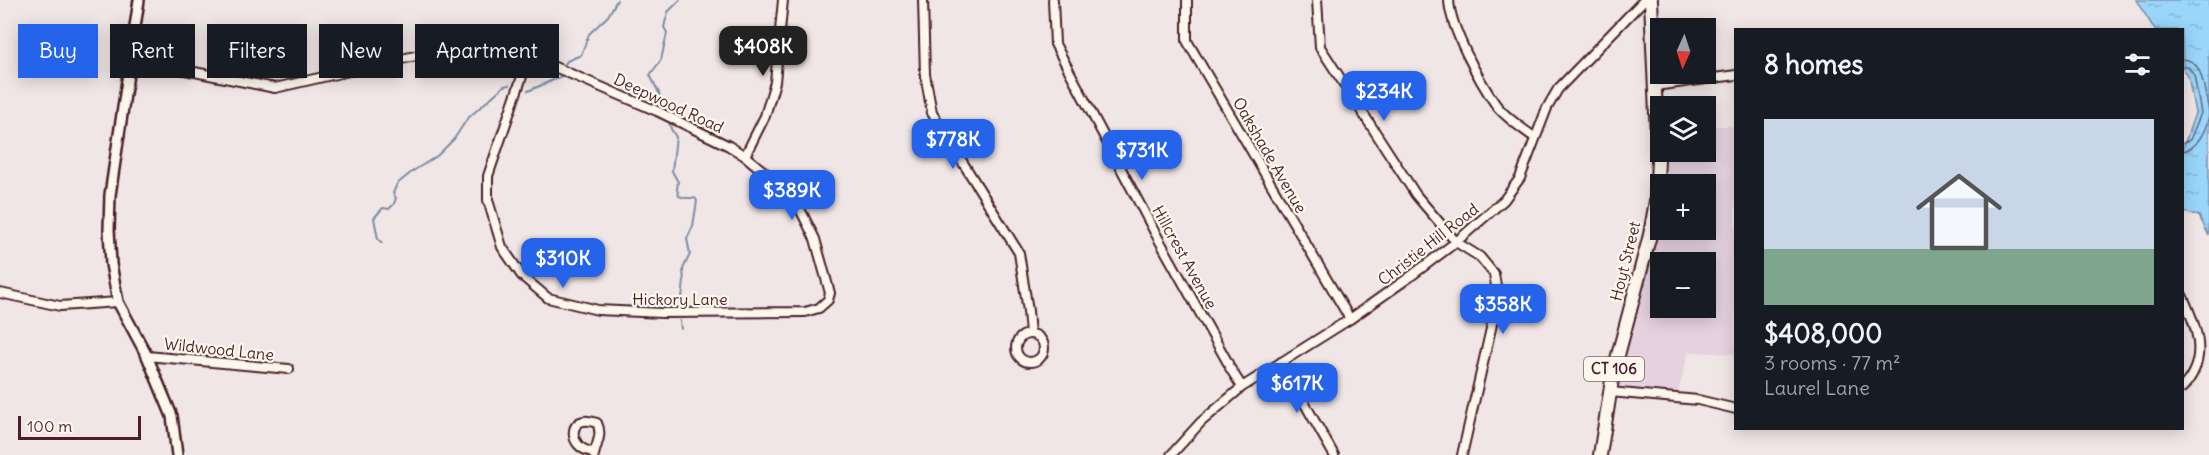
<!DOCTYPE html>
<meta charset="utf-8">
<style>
:root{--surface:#171b24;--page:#242831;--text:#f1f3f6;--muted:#9ea1a6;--line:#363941;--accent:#2563eb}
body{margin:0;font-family:Delius,sans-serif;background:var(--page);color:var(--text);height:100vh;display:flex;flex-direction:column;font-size:22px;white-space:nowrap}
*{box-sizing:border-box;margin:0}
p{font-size:20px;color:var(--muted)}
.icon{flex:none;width:33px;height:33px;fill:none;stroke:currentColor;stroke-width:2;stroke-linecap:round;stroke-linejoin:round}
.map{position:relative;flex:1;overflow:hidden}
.drawer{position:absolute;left:1734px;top:28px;width:450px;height:402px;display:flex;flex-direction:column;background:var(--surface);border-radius:0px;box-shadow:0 3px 15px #0003}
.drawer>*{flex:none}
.hud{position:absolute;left:18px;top:24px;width:570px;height:54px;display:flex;gap:12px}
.needle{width:39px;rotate:183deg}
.fabs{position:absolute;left:1650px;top:18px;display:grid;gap:12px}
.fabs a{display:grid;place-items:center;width:66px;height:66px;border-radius:0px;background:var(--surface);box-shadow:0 3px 15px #0003;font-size:30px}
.scale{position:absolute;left:18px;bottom:15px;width:123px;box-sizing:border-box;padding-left:6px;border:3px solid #4a1f2b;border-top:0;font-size:16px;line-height:21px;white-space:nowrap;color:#4a1f2b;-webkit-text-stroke:4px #fbf7ec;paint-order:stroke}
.price{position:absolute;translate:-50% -51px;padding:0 14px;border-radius:12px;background:var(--accent);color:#fff;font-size:20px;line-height:39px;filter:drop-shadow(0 2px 3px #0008)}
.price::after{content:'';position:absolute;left:50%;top:36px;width:18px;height:14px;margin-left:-9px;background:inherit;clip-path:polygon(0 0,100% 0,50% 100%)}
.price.active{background:#222;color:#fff}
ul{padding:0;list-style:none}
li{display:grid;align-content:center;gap:12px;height:318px;padding:0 30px}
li+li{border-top:2px solid var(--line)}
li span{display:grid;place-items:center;height:186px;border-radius:0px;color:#555}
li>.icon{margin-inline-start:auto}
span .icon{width:108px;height:108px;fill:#fffc;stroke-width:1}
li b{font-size:26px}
h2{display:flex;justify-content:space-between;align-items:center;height:72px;padding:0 30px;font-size:26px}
.tag{padding:0 21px;border-radius:0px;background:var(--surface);box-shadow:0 3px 15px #0003;font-size:21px;line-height:54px}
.tag.active{background:var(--accent);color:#fff}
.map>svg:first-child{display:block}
.built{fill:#e5d2de;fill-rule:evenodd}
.water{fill:url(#water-ripples);stroke:#798da7;stroke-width:1.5}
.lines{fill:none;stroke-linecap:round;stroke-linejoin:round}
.shore{stroke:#6a687e;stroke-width:1.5}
.stream{stroke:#798da7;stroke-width:2}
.minor-casing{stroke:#4a1f2b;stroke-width:12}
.tertiary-casing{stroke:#4a1f2b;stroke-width:14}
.primary-casing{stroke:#4a1f2b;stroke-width:16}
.minor{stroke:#fbf7ec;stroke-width:8}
.tertiary{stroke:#fbf7ec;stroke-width:9}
.primary{stroke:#fbf7ec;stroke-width:12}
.labels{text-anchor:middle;stroke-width:4.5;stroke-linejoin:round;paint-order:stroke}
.shield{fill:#fbf7ec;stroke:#7f6065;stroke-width:1.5}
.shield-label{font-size:15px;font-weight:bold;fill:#4a1f2b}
.street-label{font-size:16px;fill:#4a1f2b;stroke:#fbf7ec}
</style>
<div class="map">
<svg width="2209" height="455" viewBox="0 0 2209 455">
<defs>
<pattern id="water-ripples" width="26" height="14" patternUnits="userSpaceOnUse" patternTransform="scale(1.5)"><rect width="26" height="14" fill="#99d6fa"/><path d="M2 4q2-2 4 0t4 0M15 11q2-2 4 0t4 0" fill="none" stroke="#85b7d6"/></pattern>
</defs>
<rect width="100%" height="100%" fill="#f1e6e6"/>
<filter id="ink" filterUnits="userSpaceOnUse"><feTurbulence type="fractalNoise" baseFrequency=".0167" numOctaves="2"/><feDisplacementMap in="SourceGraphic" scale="12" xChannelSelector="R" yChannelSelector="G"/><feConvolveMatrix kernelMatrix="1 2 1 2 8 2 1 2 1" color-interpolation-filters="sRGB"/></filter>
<g filter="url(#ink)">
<!-- built -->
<path class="built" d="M1706,126H1735V354L1689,352L1678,392L1622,386L1620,385L1619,379L1660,217V230H1706V184H1666V152H1706ZM1660,262H1706V308H1660Z"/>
<!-- water -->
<path class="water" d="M2136,0H2209V236L2199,216L2183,212V148L2195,113L2188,76L2183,69L2182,30H2155Z"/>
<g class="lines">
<!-- shore -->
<path class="shore" d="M2182,59C2202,60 2202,81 2206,96C2207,102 2209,109 2209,115C2207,128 2197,150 2182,151
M2182,66L2188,67L2194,75L2201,113L2190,140L2182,143"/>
<!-- stream -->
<path class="stream" d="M565,64L567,61L581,55L589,34L608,16L617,0
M528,91L560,77
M663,108L659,93L650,75L661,60L667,33L664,27L668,12L680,0
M669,122L671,129L676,137L672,171L678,182L677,189L679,196L685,198H695L697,201L693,226L687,239L690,254L683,269L684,281L681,307
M382,243L378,239L374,218L383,208L389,209L394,204L396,198L393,193L397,184L413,171L437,156L454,139L467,119L504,86L509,85
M680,321L681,329"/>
<!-- minor casing -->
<g class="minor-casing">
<path id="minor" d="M923,0L925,74L932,113L1019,253L1028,311L1030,334
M1053,0L1055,44L1153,229L1228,363
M1187,0V41L1350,319
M1317,0L1320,47L1416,195L1456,242L1480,257L1494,274L1498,298L1462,455
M1449,0C1450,28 1480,82 1496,105C1506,118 1522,128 1535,138
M129,59L275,88L450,48L529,56L657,111L729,146L745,156L785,189L801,211L815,239L830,293L828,300L819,308L805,312L662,313L598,310L548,298L522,276L502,247L488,200V176L529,56
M1655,86L1736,75
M745,156L765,116L775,82L783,0
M0,293L60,306L118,302
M2182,295C2198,329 2209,360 2182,388
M1016 348a14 14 0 1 1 28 0a14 14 0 1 1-28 0Z
M147,356L289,369
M1281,362L1334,455
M1230,368L1242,387
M1610,392L1698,400L1736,409
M594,452C566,450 567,411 597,423C603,435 596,444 594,455
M1171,455L1201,422L1242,387L1350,319L1411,276L1456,242L1504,200L1520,178L1547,108L1558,89L1644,0"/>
</g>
<!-- tertiary casing -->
<g class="tertiary-casing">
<path id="tertiary" d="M139,0L110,195L109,230L111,264L118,302L147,356L172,416L177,455"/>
</g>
<!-- primary casing -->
<g class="primary-casing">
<path id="primary" d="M1600,455L1613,374L1650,235L1656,201L1658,160L1651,0"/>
</g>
<!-- minor -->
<use href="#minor" class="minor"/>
<!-- tertiary -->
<use href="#tertiary" class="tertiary"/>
<!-- primary -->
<use href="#primary" class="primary"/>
</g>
</g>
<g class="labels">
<!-- shield labels -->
<rect class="shield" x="1584" y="357" width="60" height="24" rx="4.5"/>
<g class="shield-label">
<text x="1614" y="374">CT 106</text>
</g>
<!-- street labels -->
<g class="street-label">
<text transform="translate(669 103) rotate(25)" y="6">Deepwood Road</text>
<text transform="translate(1270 155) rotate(60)" y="6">Oakshade Avenue</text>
<text transform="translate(1428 244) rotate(-38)" y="6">Christie Hill Road</text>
<text transform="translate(1185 257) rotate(61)" y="6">Hillcrest Avenue</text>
<text transform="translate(1625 261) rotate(-76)" y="6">Hoyt Street</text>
<text x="680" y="305">Hickory Lane</text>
<text transform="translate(219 349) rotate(6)" y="6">Wildwood Lane</text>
</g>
</g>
</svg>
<div class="fabs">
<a><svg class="needle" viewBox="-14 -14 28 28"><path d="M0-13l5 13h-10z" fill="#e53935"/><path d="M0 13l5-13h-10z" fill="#9ea1a6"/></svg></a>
<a><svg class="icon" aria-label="layers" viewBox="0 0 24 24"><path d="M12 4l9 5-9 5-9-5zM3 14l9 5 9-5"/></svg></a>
<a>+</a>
<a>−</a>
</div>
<div class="scale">100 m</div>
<b class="price active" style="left:763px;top:77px">$408K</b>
<b class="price" style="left:1384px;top:122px">$234K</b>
<b class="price" style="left:953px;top:170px">$778K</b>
<b class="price" style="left:1142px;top:181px">$731K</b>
<b class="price" style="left:792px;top:221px">$389K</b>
<b class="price" style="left:563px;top:289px">$310K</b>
<b class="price" style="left:1503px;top:335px">$358K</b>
<b class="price" style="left:1297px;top:414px">$617K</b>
<div class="hud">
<a class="tag active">Buy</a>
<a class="tag">Rent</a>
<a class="tag">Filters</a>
<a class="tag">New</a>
<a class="tag">Apartment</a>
</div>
<section class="drawer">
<h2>8 homes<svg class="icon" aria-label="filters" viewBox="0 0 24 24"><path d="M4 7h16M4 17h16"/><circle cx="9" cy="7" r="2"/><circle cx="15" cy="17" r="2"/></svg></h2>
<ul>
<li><span style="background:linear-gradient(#c9d6e8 70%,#7fa58c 0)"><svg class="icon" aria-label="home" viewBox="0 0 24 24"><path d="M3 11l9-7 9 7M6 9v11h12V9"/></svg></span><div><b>$408,000</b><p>3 rooms · 77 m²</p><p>Laurel Lane</p></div></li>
</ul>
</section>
</div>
